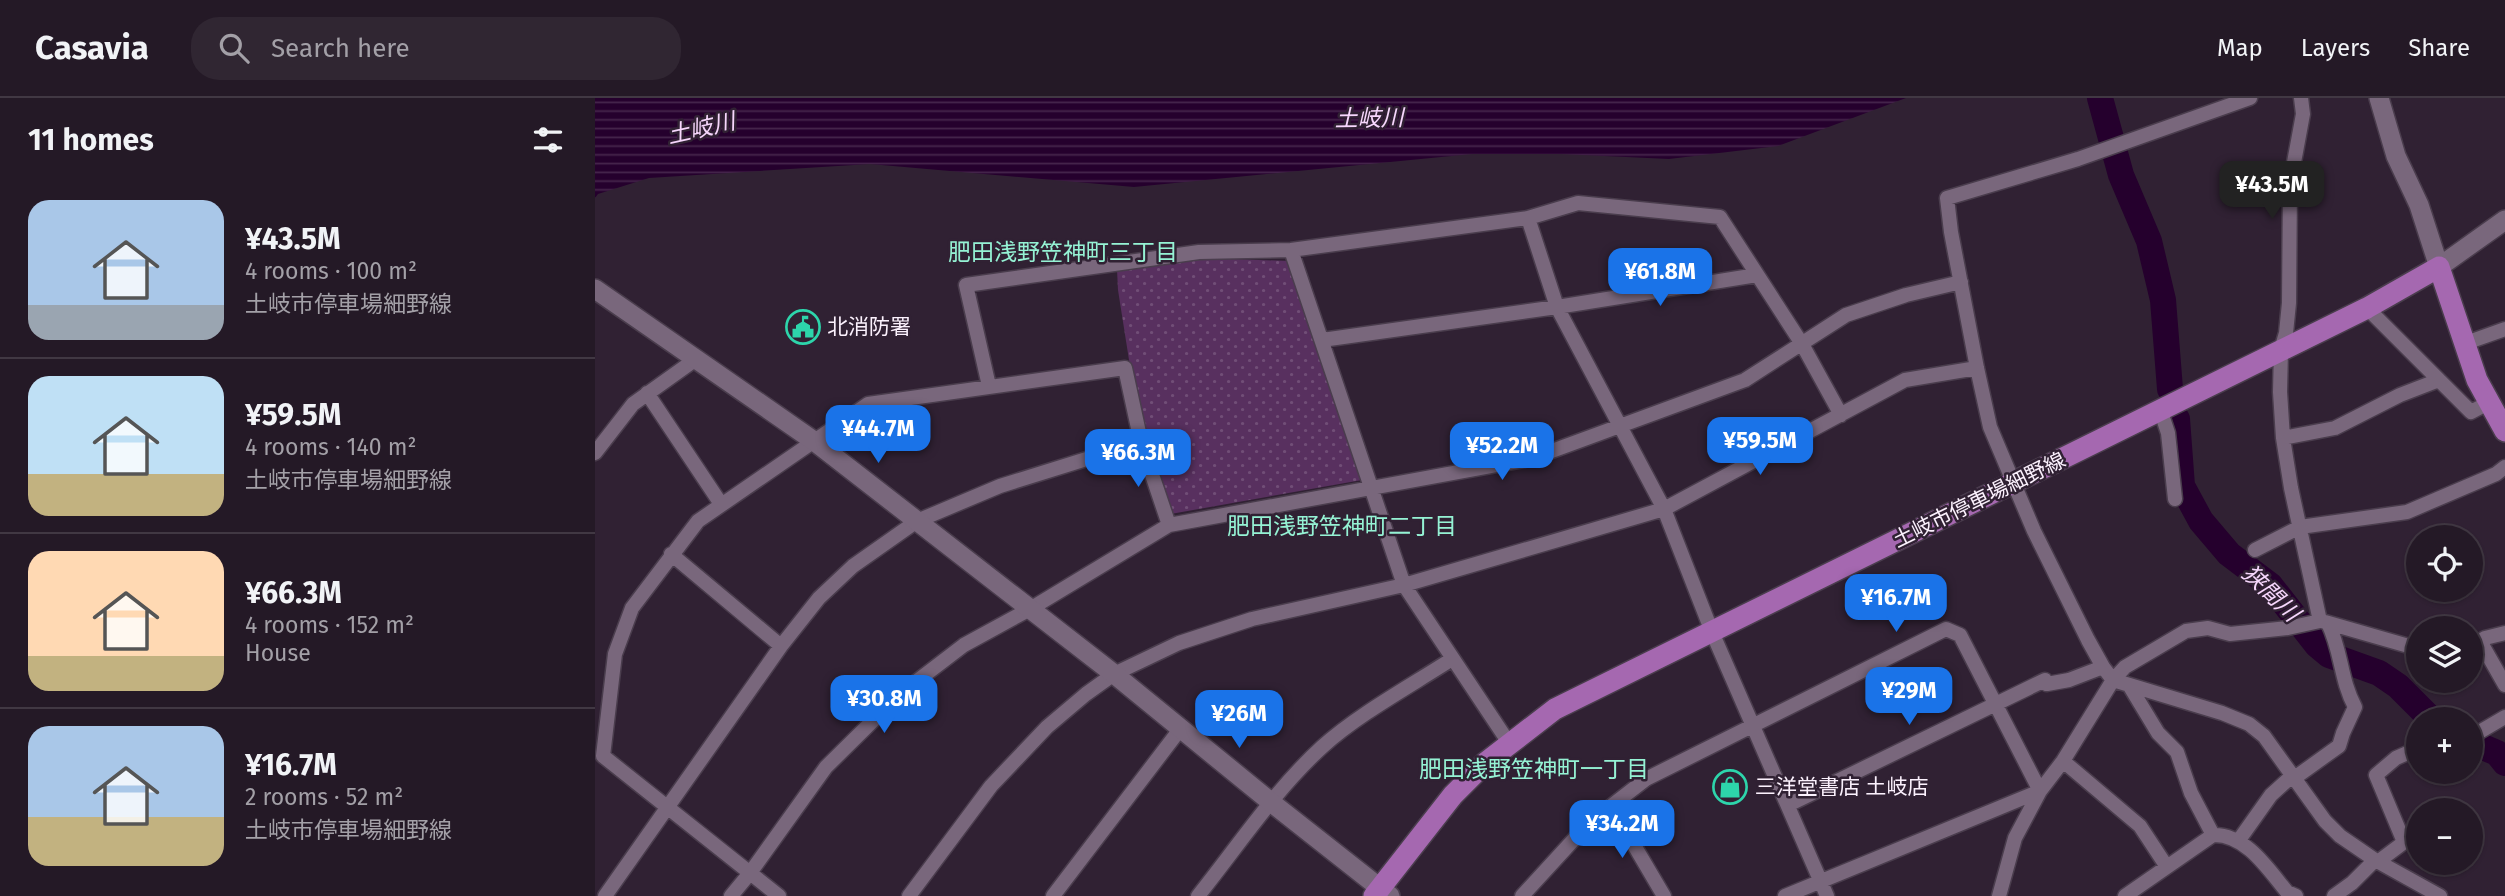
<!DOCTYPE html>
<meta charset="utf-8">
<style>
:root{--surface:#241926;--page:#302632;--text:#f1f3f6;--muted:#a3a0a7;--line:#413843;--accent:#1a73e8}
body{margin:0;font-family:"Fira Sans","Noto Sans JP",sans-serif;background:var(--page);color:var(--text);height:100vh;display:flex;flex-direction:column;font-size:26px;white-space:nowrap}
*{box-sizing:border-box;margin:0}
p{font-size:23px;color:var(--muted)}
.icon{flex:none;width:38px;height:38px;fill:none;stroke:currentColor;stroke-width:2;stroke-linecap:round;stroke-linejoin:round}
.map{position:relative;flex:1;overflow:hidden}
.details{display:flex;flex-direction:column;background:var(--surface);width:595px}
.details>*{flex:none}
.tools{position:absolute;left:1811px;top:427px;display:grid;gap:14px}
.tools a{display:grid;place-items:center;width:77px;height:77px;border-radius:50%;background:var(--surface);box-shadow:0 2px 5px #0004,0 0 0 2px var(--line);font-size:35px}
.price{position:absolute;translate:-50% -60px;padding:0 16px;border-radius:14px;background:var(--accent);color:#fff;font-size:23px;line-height:46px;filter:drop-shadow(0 2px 4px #0008)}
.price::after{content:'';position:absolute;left:50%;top:42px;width:21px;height:16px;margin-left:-10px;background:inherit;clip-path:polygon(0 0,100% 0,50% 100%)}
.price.selected{background:#222;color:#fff}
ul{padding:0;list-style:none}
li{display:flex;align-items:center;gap:21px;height:175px;padding:0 28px}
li+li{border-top:2px solid var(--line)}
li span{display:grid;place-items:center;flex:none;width:196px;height:140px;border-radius:21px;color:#555}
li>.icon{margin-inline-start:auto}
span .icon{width:84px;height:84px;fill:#fffc;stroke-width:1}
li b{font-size:30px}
h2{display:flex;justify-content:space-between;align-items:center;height:84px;padding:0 28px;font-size:30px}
header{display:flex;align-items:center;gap:42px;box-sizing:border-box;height:98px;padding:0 35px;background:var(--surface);border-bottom:2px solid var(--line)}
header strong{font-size:33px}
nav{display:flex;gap:38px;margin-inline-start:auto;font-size:24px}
.search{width:490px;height:63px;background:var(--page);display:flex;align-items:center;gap:18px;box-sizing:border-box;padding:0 24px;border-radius:28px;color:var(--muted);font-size:26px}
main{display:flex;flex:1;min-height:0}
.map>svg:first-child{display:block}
.park{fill:url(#park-dots)}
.water{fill:url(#water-rules)}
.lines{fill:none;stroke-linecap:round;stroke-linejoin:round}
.river{stroke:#25002d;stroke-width:26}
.street-casing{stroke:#4a3d4d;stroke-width:17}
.secondary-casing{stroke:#4a3d4d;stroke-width:22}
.primary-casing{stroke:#4a3d4d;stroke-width:24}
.street{stroke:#79677c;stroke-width:14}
.secondary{stroke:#79677c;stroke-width:19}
.primary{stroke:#a568b0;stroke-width:21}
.labels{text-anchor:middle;stroke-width:5;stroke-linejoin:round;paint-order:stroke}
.poi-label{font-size:21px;fill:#fbf1fd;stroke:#302133;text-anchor:start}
.street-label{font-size:21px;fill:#fbf1fd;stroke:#302133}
.water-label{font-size:23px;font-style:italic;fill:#f7d7fd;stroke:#302133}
.neighbourhood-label{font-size:23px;fill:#95f2d4;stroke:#302133}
</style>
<header>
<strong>Casavia</strong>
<div class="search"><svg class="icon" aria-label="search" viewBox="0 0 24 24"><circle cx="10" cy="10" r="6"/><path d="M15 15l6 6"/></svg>Search here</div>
<nav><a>Map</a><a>Layers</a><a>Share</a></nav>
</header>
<main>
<section class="details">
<h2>11 homes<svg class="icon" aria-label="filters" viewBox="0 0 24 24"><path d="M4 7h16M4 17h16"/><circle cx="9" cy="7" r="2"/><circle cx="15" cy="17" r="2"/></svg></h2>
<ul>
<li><span style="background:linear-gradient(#a9c7e8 75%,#9aa5b1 0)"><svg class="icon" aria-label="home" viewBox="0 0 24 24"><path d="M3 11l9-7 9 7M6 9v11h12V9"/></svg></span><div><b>¥43.5M</b><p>4 rooms · 100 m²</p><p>土岐市停車場細野線</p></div></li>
<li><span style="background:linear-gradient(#bfe0f5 70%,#c2b280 0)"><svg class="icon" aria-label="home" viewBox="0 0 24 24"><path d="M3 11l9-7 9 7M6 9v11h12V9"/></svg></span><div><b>¥59.5M</b><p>4 rooms · 140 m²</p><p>土岐市停車場細野線</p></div></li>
<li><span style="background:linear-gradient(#ffd9b3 75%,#c2b280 0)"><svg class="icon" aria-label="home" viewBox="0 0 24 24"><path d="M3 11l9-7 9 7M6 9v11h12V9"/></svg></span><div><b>¥66.3M</b><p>4 rooms · 152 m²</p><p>House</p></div></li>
<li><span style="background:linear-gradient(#a9c7e8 65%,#c2b280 0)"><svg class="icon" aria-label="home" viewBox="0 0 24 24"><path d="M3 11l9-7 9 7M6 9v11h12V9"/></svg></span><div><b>¥16.7M</b><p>2 rooms · 52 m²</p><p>土岐市停車場細野線</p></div></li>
</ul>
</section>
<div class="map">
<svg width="1910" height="798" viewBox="0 0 1910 798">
<defs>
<pattern id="park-dots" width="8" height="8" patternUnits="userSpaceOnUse" patternTransform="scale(1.75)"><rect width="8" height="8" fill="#58305f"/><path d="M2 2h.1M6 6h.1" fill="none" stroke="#714e77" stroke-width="1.8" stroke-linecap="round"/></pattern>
<pattern id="water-rules" width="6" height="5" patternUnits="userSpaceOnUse" patternTransform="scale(1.75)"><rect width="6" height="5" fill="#25002d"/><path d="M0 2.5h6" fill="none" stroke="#46264c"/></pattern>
</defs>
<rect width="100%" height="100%" fill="#302133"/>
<!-- park -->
<path class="park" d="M607,160L695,163L767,382L570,417L543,319L523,192L522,171Z"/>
<!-- water -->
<path class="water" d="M0,0H1311L1183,48L1074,61L966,56H877L539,89L275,66L54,80L3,96L0,100Z"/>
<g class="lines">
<!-- river -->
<path class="river" d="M1505,0L1526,77L1554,143L1568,202L1575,291
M1582,321L1587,388L1606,423L1634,456L1675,487L1722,547L1734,557L1784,575L1803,588L1836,621
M1876,644L1902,655L1910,665"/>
<!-- street casing -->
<g class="street-casing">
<path id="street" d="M1655,0L1483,61L1352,100L1356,134L1382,270L1395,329L1439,433L1493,542L1508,569L1518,582L1627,615L1654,626L1669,638L1730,723L1745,738L1780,762L1845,798
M933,120L962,209L1069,411L1117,534L1232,798
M696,152L809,487L914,645
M1772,210L1876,314L1893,305
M727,242L962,209L1162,177
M1868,246L1910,231
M394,288L371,187L604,154L696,152L933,120L983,105L1125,119L1207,246L1246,317
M52,295L126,406
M1565,311L1573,335L1580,401
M1688,340L1740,330L1805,297L1844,282
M0,355L38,306L101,261
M1660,452L1705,429L1812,414L1901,376L1910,369
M76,456L186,548
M1730,524L1824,551
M1885,543L1890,540L1910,535
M1876,545L1885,543L1910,587
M1534,587L1563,635L1582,654L1596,695L1618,737C1651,736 1673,771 1692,794L1701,798
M1876,649L1881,636L1910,619
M1468,663L1545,728L1572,769
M1698,681L1744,648L1748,635L1760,609C1745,581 1747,554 1733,525
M1193,707L1450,582L1452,586L1474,582L1508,569
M1016,708L1069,798
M1644,742L1676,697L1697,678
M1809,744L1781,677L1801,660L1824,650
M1784,763L1824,733
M10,798L186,548L224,500L258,468L322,423L405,388L546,344
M136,798L155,775L231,669L305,596L369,547L435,511L574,427L935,361L1150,282L1251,217L1311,197L1366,184
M184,798L8,658L20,556L37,510L103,423L273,306L530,270L546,344L574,427
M314,798L396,688L452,629L491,596L519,576L584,545L657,521L809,487L1069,411L1310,282L1382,270
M458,798L586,630
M603,798C643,748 680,692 727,649C762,617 817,587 857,561
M927,798L993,726L1051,681L1351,531L1365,537L1445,693L1190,798
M1404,798L1420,740L1445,693L1468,663L1518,582L1530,569L1591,533L1613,530L1635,536L1693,530L1725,523L1696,390L1688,340L1685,294L1686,252L1691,235L1694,205L1695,86L1708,16L1706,0
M1530,798L1618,737
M1739,798L1757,785L1780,762"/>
</g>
<!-- secondary casing -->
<g class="secondary-casing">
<path id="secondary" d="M1784,0L1801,58L1824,107L1844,169L1910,122
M0,191L219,343L519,576L677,705L795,798"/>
</g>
<!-- primary casing -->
<g class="primary-casing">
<path id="primary" d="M779,798L858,697L890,665L960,611L1772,210L1844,169L1882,282L1910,333"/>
</g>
<!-- street -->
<use href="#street" class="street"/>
<!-- secondary -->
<use href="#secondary" class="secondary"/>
<!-- primary -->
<use href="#primary" class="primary"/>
</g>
<!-- icons -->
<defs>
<g id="civic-ring" transform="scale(1.75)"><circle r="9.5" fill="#302133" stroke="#2dd5ab" stroke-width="1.5"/><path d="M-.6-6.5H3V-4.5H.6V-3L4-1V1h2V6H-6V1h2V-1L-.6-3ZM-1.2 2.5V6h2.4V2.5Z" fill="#2dd5ab"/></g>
<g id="shop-ring" transform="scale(1.75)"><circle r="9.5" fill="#302133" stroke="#2dd5ab" stroke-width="1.5"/><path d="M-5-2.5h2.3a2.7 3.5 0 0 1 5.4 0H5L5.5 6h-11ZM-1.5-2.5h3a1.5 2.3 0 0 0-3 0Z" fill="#2dd5ab"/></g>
</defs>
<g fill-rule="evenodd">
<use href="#civic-ring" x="208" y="229"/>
<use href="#shop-ring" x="1135" y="689"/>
</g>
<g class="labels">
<!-- poi labels -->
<g class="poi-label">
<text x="232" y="236">北消防署</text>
<text x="1160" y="696">三洋堂書店 土岐店</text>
</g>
<!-- street labels -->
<g class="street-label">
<text transform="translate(1384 402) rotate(-26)" y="7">土岐市停車場細野線</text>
</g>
<!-- water labels -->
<g class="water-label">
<text transform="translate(774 20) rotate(-1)" y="8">土岐川</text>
<text transform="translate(106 30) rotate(-13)" y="8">土岐川</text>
<text transform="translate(1676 495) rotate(44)" y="8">狭間川</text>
</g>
<!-- neighbourhood labels -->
<g class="neighbourhood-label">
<text x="468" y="162">肥田浅野笠神町三丁目</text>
<text x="747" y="436">肥田浅野笠神町二丁目</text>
<text x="939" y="679">肥田浅野笠神町一丁目</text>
</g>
</g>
</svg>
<div class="tools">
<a><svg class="icon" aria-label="locate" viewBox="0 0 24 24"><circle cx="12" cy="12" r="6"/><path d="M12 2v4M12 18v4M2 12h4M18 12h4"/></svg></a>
<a><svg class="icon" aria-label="layers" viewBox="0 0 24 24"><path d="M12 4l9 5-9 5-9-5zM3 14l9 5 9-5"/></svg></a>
<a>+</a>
<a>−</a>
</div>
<b class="price selected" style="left:1677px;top:123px">¥43.5M</b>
<b class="price" style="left:1065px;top:210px">¥61.8M</b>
<b class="price" style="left:283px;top:367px">¥44.7M</b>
<b class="price" style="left:1165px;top:379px">¥59.5M</b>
<b class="price" style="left:907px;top:384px">¥52.2M</b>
<b class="price" style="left:543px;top:391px">¥66.3M</b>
<b class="price" style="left:1301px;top:536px">¥16.7M</b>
<b class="price" style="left:1314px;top:629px">¥29M</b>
<b class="price" style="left:289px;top:637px">¥30.8M</b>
<b class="price" style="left:644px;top:652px">¥26M</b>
<b class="price" style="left:1027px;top:762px">¥34.2M</b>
</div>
</main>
